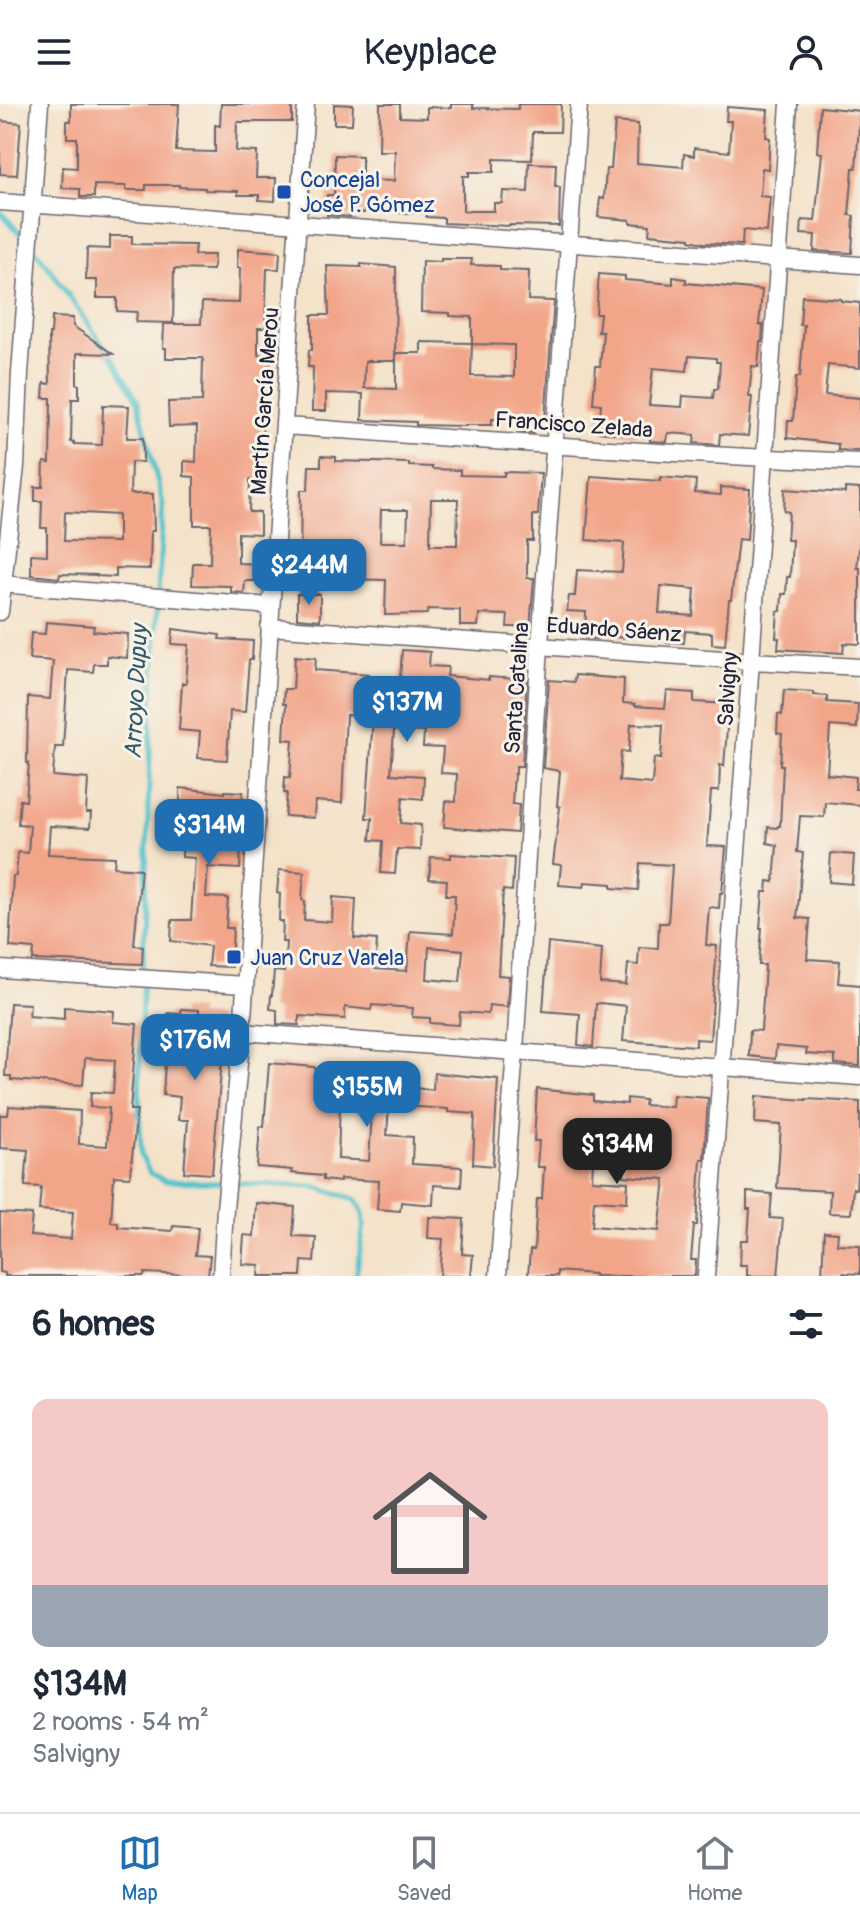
<!DOCTYPE html>
<meta charset="utf-8">
<style>
:root{--surface:#fff;--page:#f6f6f7;--text:#1f2937;--muted:#747a83;--line:#e0e1e3;--accent:#1f6fb2}
body{margin:0;font-family:Pangolin,sans-serif;background:var(--page);color:var(--text);height:100vh;display:flex;flex-direction:column;font-size:30px;white-space:nowrap}
*{box-sizing:border-box;margin:0}
p{font-size:26px;color:var(--muted)}
.icon{flex:none;width:44px;height:44px;fill:none;stroke:currentColor;stroke-width:2;stroke-linecap:round;stroke-linejoin:round}
.map{position:relative;height:1172px;overflow:hidden}
.details{display:flex;flex-direction:column;background:var(--surface);flex:1}
.details>*{flex:none}
.price{position:absolute;translate:-50% -68px;padding:0 18px;border-radius:16px;background:var(--accent);color:#fff;font-size:26px;line-height:52px;filter:drop-shadow(0 2px 4px #0008)}
.price::after{content:'';position:absolute;left:50%;top:48px;width:24px;height:18px;margin-left:-12px;background:inherit;clip-path:polygon(0 0,100% 0,50% 100%)}
.price.on{background:#222;color:#fff}
ul{padding:0;list-style:none}
li{display:grid;align-content:center;gap:16px;height:424px;padding:0 32px}
li+li{border-top:2px solid var(--line)}
li span{display:grid;place-items:center;height:248px;border-radius:16px;color:#555}
li>.icon{margin-inline-start:auto}
span .icon{width:144px;height:144px;fill:#fffc;stroke-width:1}
li b{font-size:34px}
h2{display:flex;justify-content:space-between;align-items:center;height:96px;padding:0 32px;font-size:34px}
header{display:flex;justify-content:space-between;align-items:center;height:104px;padding:0 32px;background:var(--surface);font-size:36px;font-weight:600}
.tab-bar{display:flex;justify-content:space-around;align-items:center;height:112px;border-top:2px solid var(--line);background:var(--surface);font-size:22px;color:var(--muted)}
.tab-bar a{display:grid;justify-items:center;gap:4px}
.tab-bar .on{color:var(--accent)}
.map>svg:first-child{display:block}
.lines{fill:none;stroke-linecap:round;stroke-linejoin:round}
.stream{stroke:#54c2cc;stroke-width:5}
.building{fill:#f2a589;fill-rule:evenodd}
.minor-casing{stroke:#6c656d;stroke-width:19}
.minor{stroke:#fff;stroke-width:16}
.transit-dot{fill:#1a4fb4;stroke:#f7f3e8;stroke-width:3}
.labels{text-anchor:middle;stroke-width:6;stroke-linejoin:round;paint-order:stroke}
.transit-label{font-size:22px;fill:#164399;stroke:#f7f3e8;text-anchor:start}
.street-label{font-size:22px;fill:#22223b;stroke:#f7f3e8}
.water-label{font-size:24px;font-style:italic;fill:#345a6e;stroke:#f7f3e8}
</style>
<header><svg class="icon" aria-label="menu" viewBox="0 0 24 24"><path d="M4 6h16M4 12h16M4 18h16"/></svg>Keyplace<svg class="icon" aria-label="person" viewBox="0 0 24 24"><circle cx="12" cy="8" r="4"/><path d="M4 21q1-7 8-7t8 7"/></svg></header>
<div class="map">
<svg width="860" height="1172" viewBox="0 0 860 1172">
<rect width="100%" height="100%" fill="#f7f3e8"/>
<filter id="ink" filterUnits="userSpaceOnUse"><feTurbulence type="fractalNoise" baseFrequency=".0125" numOctaves="2"/><feDisplacementMap in="SourceGraphic" scale="16" xChannelSelector="R" yChannelSelector="G"/><feConvolveMatrix kernelMatrix="1 2 1 2 8 2 1 2 1" color-interpolation-filters="sRGB"/></filter>
<filter id="wash" filterUnits="userSpaceOnUse"><feTurbulence type="fractalNoise" baseFrequency=".006" numOctaves="4" result="noise"/><feDisplacementMap in="SourceGraphic" scale="32" xChannelSelector="R" yChannelSelector="G"/><feGaussianBlur stdDeviation="1.8" result="paint"/><feColorMatrix in="noise" values="0 0 0 0 0 0 0 0 0 0 0 0 0 0 0 0 0 1.4 0 .05"/><feComposite in="paint" operator="in"/></filter>
<g filter="url(#wash)">
<rect width="100%" height="100%" fill="#f4e2c9"/>
<g class="lines">
<!-- stream -->
<path class="stream" d="M0,107L25,135
M34,146L45,158L118,262L138,298L163,400L151,618L139,986L141,1052L150,1069L165,1077L313,1082L355,1095L363,1107L364,1121L356,1172"/>
</g>
<g id="blocks">
<!-- building -->
<path class="building" d="M71,0H179L176,47L215,48V21L220,22L221,0H292V18H237L236,47L257,48L256,74H276L275,97L259,96V91H238V87L205,86V84L179,83V81H146V86H126V82L94,81V93H80V85L62,84L63,63L77,64V34H67V17H71Z
M334,0L353,1L352,20H334Z
M380,0H400V13L427,14V3L451,4V0H473V4L518,5V0H561L560,28H533L532,56L494,55V68H469V72H463V107H494V99H502L503,87L528,88L529,59L556,60L555,83H560L559,122L510,121V122L444,119V114L426,113V109H397V101L364,100V109H350V113L327,111V91H334L335,51L362,52V76L394,77L395,47H379Z
M727,3L768,6L766,33L770,34L768,65L762,64L760,92L770,93L767,128L743,126L742,141L704,139L690,136V134L649,130L650,121L630,119V116L598,113L600,94L604,95L606,65H611L615,18L638,20L637,59L683,63L684,50L694,52V44L729,48L731,17H726Z
M820,3L860,7L856,64H853L849,111L854,112L852,149L814,147L815,131L801,130L802,116L815,117L822,49L817,48Z
M0,17L21,19L17,71L0,70Z
M110,132H132V140L195,141L194,151H214L213,166L174,165L173,219L136,218L137,208L117,207V194H97V176H86L87,144L110,145Z
M238,145L280,148L279,165H267L265,224H258V251H271L270,270H266L265,301H263L262,328H265V349H261V376H250L249,408H260V430L238,429V459L263,460L262,477H245L244,489L231,488V482L192,481L193,459H210L211,421H194V373L184,372V357L196,358L197,322L169,323L168,298L202,297L203,254H166V244H163L164,220H201L202,198L239,199L240,164H237Z
M441,155H472L471,161L500,162V166L529,167L528,196L554,197L545,315L534,314V329L520,328L521,316L492,315V321H466V322L416,321V318L362,316L363,290L326,289V307H312L313,263H308L309,246H312V211H329L327,162L361,163V160L396,163L395,257H365L364,284L396,285V249H421V238L472,239L471,272L514,273V241L472,240V213L450,212V209L421,208L422,157L441,158Z
M599,170L625,172V176L673,180V173L686,175V179L762,186L759,221H763L762,238H760L758,263L752,262L749,293H752L748,332L720,330L719,341L694,339L695,331L668,329L667,338L650,337V332L599,328L601,300L593,299L596,262H600L603,228H598L600,210H596ZM689,252L716,254V258H720L718,285H714L713,294L683,292L682,303L649,301L653,264L687,267Z
M802,192L841,195V197L860,199V264L828,261L825,291L860,294V347L838,346V340L787,334L788,317H793L796,273H800L804,221H800Z
M52,213L73,214V222L113,250L77,249V280L79,281V295H72L71,338H74V340L102,341L103,301L129,302L127,334H143V358H131L130,390H153L154,427H151L150,465L116,464V473L97,472V471L60,470L59,474L31,471V450L47,451V424H41L42,397H35V383H43L44,358L50,359L51,294H43L44,279L50,280L49,230H51ZM65,408L118,411V438L64,437Z
M321,352L336,353V357L409,359V362L432,363V365L460,366V371L504,372V368L541,369L538,411H533V437H527V474H534L530,523H507L508,511L479,510L478,522H460V506L428,505L427,510L385,511L386,476L339,475V463L300,462L301,386H308L309,362H321ZM431,395H458L457,441H430ZM381,406H408L407,438H380Z
M591,372L660,377V373L696,376L695,389L721,391V383L750,385L747,436L738,435L731,496H729L725,541L712,540V529L685,527L684,539L667,538V532L634,529L633,534L598,532V535L585,534L586,508L567,507L569,492H575L577,466L622,468L624,439L586,436ZM661,482L695,485L693,512L659,509Z
M845,384L860,385V435L857,464H860V540L844,539L843,549L778,545L779,534H776L778,507H781L782,490H786L787,473H790L792,436H787L789,408L784,407L785,385L845,389Z
M297,490H320V516L297,514Z
M46,518L94,522L93,527L128,530L127,554L107,552V560H94L93,568L68,566L63,643H55L53,672L88,675L86,709H91L90,724L50,722L48,750L115,753L114,763L141,765L134,841L143,842L142,860L33,856L34,845L10,843L11,825H10L13,772H16L18,748L28,749L30,721L18,720L20,696L26,697L29,659H27L28,593L50,595L53,557L29,555L31,529L45,530Z
M173,525L220,531L219,535L253,537L252,556H249L245,608L230,607L227,656L198,654L200,628L179,626L182,579H186L189,541L172,540Z
M402,546L430,548L429,562L448,563L447,572L489,576V573L527,576L522,662H516V670H514L512,700L519,701L517,729L444,723L446,697L456,698L457,670L441,669L443,644L423,643L424,628L394,626L391,670L424,672L423,695L403,693L401,719L421,721L420,746L397,745L395,770L381,769L383,737L370,736L372,714H366L373,613L346,611L342,699L315,697L314,714L285,712L287,689H284L285,673L290,674L293,636L284,635L286,600H283L284,585H293L295,552L316,554L315,566L369,570L368,573L400,576Z
M575,571L624,575L623,599L635,600V602L665,604L667,587L694,589V598L729,600L724,662L720,661L719,687H711L707,742L726,743L722,789H720L719,804L709,803L706,841L717,842L710,936L696,935V942L623,937L626,902L600,899L596,900L593,943L578,941L580,910L543,907L548,839L602,845L600,879L626,881L628,860L638,861L639,843L658,844L659,819H668L672,761L640,759L638,786L612,784V780L585,778L584,783L559,781L561,761L553,760L560,703L557,702L560,667L543,664L549,576L574,578ZM631,620L663,621L661,655L654,654L652,680L619,677L621,647L629,648Z
M784,586L814,588V591L827,592V598L858,600L857,624L830,622L827,670L856,673L855,685H860V701L825,698L824,713L800,712L797,748L803,749L797,814L810,815L807,855L840,857L838,879L860,881V962L835,960V952L806,950L807,945L776,942L775,955L749,952L750,926L761,927L765,861H759L762,824H760L763,788H767L768,777L774,778L777,741L767,739L768,723L777,724L778,722H780L783,661H780L782,630L777,629L778,610L782,611Z
M180,684L225,689V687L243,688L239,739H241L240,765L208,763L206,793L228,794L226,824H233L231,863L208,862L210,842L171,837L172,816H191L195,754L182,753L183,729H180Z
M831,749L854,751L852,780L829,778Z
M451,750L514,754L512,787L503,786L498,871L509,872L507,903L489,901L488,910L460,908L459,921L430,919V914L412,913L413,904L372,901L371,906L345,903V915L299,912V921L277,920V906L270,905L271,891H272L274,867L284,868L286,838H282L283,817H279L280,790L277,789L279,766L304,768L302,796L305,797L304,816L332,818L333,793L356,795L354,834L377,836L375,865L407,867L410,827L453,830L455,791H446L447,776L429,775L431,753L451,754ZM429,843L463,846L460,878L427,875Z
M10,899L30,900L29,912L64,915V903L114,907L113,918L137,920L130,1006H137L130,1073L114,1072L111,1118L118,1119V1123L172,1127L173,1122L198,1124L195,1151L210,1152L208,1172L145,1169L144,1172H5V1169L0,1168V1109L32,1111L30,1132L71,1135L73,1108L39,1106L41,1083L25,1082L28,1046L0,1044V1011H8L9,1002L80,1007L79,1040L107,1042L109,1004L90,1003L91,988L113,989L115,956L85,954L83,981L11,976V972H5Z
M181,905L199,906V912L217,913L216,929H221L219,956H222L212,1070L184,1068L188,1016H178L180,993L163,991L168,909L181,910Z
M269,959L314,963L316,966L338,968V980L372,983L373,963L405,968L404,983L433,986L434,969L498,975L493,1062L473,1060L475,1010L448,1008V1005L389,1001L387,1031L413,1033L412,1060L462,1063L461,1083L434,1081L433,1101L401,1098L400,1107L377,1105L379,1077L340,1075V1078L323,1076V1072L291,1069L292,1066L257,1063L260,1022L264,1023ZM340,998L371,1000L370,1007H372L369,1057L338,1055Z
M537,985L593,991V997L627,1000V994L645,996L644,1001L672,1003L673,991L708,994L704,1055H701L697,1121H694L691,1156H696L695,1172H594V1170L557,1167V1172H528L530,1146H534L537,1095H542L544,1063H537L539,1037H534ZM594,1039L626,1041L624,1072L665,1075L659,1127L592,1122L594,1096L627,1098L628,1078L592,1076Z
M756,992L806,996V995L860,998V1069H857L856,1085L853,1084L851,1110L829,1109L830,1087L777,1084L781,1021L755,1019Z
M747,1088L772,1090L770,1114L783,1115L778,1172H747V1161H740L741,1136H748L750,1105H747Z
M256,1099L295,1103L293,1132L316,1133L314,1158L302,1157L301,1172H259L260,1161L242,1160L244,1131L254,1132Z
M429,1113L464,1115L462,1150L473,1151L471,1172H440L443,1135L428,1134Z
M824,1128L838,1129L837,1140L860,1141V1170L843,1169V1172H822Z"/>
</g>
</g>
<g filter="url(#ink)">
<use href="#blocks" fill-opacity="0" stroke="#6c656d" stroke-width="2"/>
<g class="lines">
<!-- minor casing -->
<g class="minor-casing">
<path id="minor" d="M0,98L860,161
M285,322C476,336 668,351 860,358
M0,480L270,502
M0,508L16,362L20,269L40,0
M269,523L751,557L860,563
M0,865L244,881
M242,928L860,973
M221,1172L225,1105L242,928L306,0
M498,1172L515,947L540,541L579,0
M706,1172L751,557L789,0"/>
</g>
<!-- minor -->
<use href="#minor" class="minor"/>
</g>
</g>
<!-- markers -->
<g class="transit-dot">
<rect x="276" y="80" width="16" height="16" rx="4"/>
<rect x="226" y="845" width="16" height="16" rx="4"/>
</g>
<g class="labels">
<!-- transit labels -->
<g class="transit-label">
<text x="300" y="83">Concejal<tspan x="300" dy="25">José P. Gómez</tspan></text>
<text x="250" y="861">Juan Cruz Varela</text>
</g>
<!-- street labels -->
<g class="street-label">
<text transform="translate(264 297) rotate(-86)" y="8">Martín García Merou</text>
<text transform="translate(574 320) rotate(4)" y="8">Francisco Zelada</text>
<text transform="translate(614 525) rotate(4)" y="8">Eduardo Sáenz</text>
<text transform="translate(516 584) rotate(-86)" y="8">Santa Catalina</text>
<text transform="translate(727 585) rotate(-86)" y="8">Salvigny</text>
</g>
<!-- water labels -->
<g class="water-label">
<text transform="translate(136 588) rotate(-87)" y="8">Arroyo Dupuy</text>
</g>
</g>
</svg>
<b class="price" style="left:309px;top:503px">$244M</b>
<b class="price" style="left:407px;top:640px">$137M</b>
<b class="price" style="left:209px;top:763px">$314M</b>
<b class="price" style="left:195px;top:978px">$176M</b>
<b class="price" style="left:367px;top:1025px">$155M</b>
<b class="price on" style="left:617px;top:1082px">$134M</b>
</div>
<section class="details">
<h2>6 homes<svg class="icon" aria-label="filters" viewBox="0 0 24 24"><path d="M4 7h16M4 17h16"/><circle cx="9" cy="7" r="2"/><circle cx="15" cy="17" r="2"/></svg></h2>
<ul>
<li><span style="background:linear-gradient(#f6c9c9 75%,#9aa5b1 0)"><svg class="icon" aria-label="home" viewBox="0 0 24 24"><path d="M3 11l9-7 9 7M6 9v11h12V9"/></svg></span><div><b>$134M</b><p>2 rooms · 54 m²</p><p>Salvigny</p></div></li>
</ul>
</section>
<nav class="tab-bar">
<a class="on"><svg class="icon" aria-label="map" viewBox="0 0 24 24"><path d="M3 6l6-2 6 2 6-2v14l-6 2-6-2-6 2zM9 4v14M15 6v14"/></svg>Map</a>
<a><svg class="icon" aria-label="saved" viewBox="0 0 24 24"><path d="M7 4h10v16l-5-4-5 4z"/></svg>Saved</a>
<a><svg class="icon" aria-label="home" viewBox="0 0 24 24"><path d="M3 11l9-7 9 7M6 9v11h12V9"/></svg>Home</a>
</nav>
